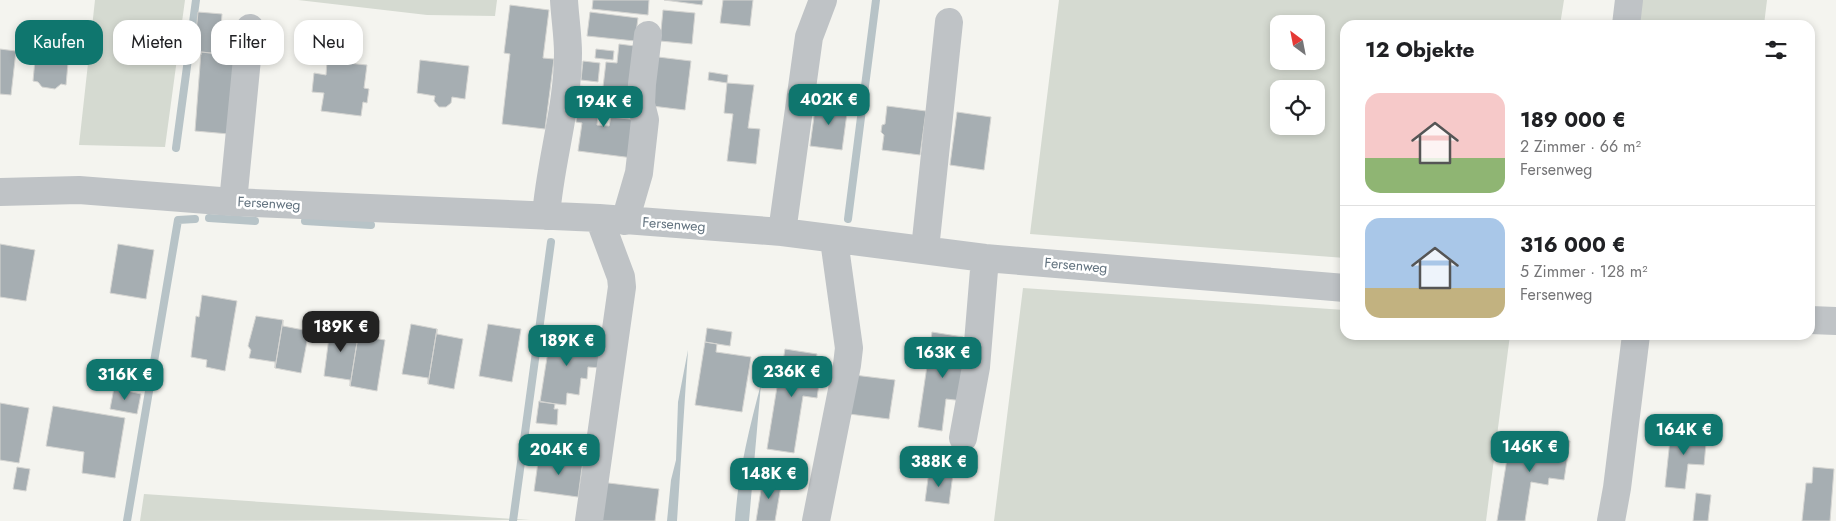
<!DOCTYPE html>
<html lang="de">
<meta charset="utf-8">
<style>
:root{--surface:#fff;--page:#f6f6f6;--text:#202124;--muted:#757577;--line:#e0e0e0;--accent:#0f766e}
body{margin:0;font-family:Jost,sans-serif;background:var(--page);color:var(--text);height:100vh;display:flex;flex-direction:column;font-size:19px;white-space:nowrap}
*{box-sizing:border-box;margin:0}
p{font-size:16px;color:var(--muted)}
.icon{flex:none;width:28px;height:28px;fill:none;stroke:currentColor;stroke-width:2;stroke-linecap:round;stroke-linejoin:round}
.map{position:relative;flex:1;overflow:hidden}
.side{position:absolute;left:1340px;top:20px;width:475px;height:320px;display:flex;flex-direction:column;background:var(--surface);border-radius:15px;box-shadow:0 2px 8px #0003}
.side>*{flex:none}
.guide{position:absolute;left:15px;top:20px;width:475px;height:45px;display:flex;gap:10px}
.needle{width:32px;rotate:328deg}
.buttons{position:absolute;left:1270px;top:15px;display:grid;gap:10px}
.buttons a{display:grid;place-items:center;width:55px;height:55px;border-radius:10px;background:var(--surface);box-shadow:0 2px 8px #0003;font-size:25px}
.price{position:absolute;translate:-50% -42px;padding:0 11px;border-radius:10px;background:var(--accent);color:#fff;font-size:16px;line-height:32px;filter:drop-shadow(0 1px 2px #0008)}
.price::after{content:'';position:absolute;left:50%;top:30px;width:15px;height:11px;margin-left:-8px;background:inherit;clip-path:polygon(0 0,100% 0,50% 100%)}
.price.current{background:#222;color:#fff}
ul{padding:0;list-style:none}
li{display:flex;align-items:center;gap:15px;height:125px;padding:0 25px}
li+li{border-top:1px solid var(--line)}
li span{display:grid;place-items:center;flex:none;width:140px;height:100px;border-radius:15px;color:#555}
li>.icon{margin-inline-start:auto}
span .icon{width:60px;height:60px;fill:#fffc;stroke-width:1}
li b{font-size:21px}
h2{display:flex;justify-content:space-between;align-items:center;height:60px;padding:0 25px;font-size:21px}
.pill{padding:0 18px;border-radius:15px;background:var(--surface);box-shadow:0 2px 8px #0003;font-size:18px;line-height:45px}
.pill.current{background:var(--accent);color:#fff}
.map>svg:first-child{display:block}
.green{fill:#d5dad1;fill-rule:evenodd}
.water{fill:#b7c3c7}
.lines{fill:none;stroke-linecap:round;stroke-linejoin:round}
.stream{stroke:#b7c3c7;stroke-width:8}
.building{fill:#a6aeb2;stroke:#d5d5d2}
.minor{stroke:#bfc3c6;stroke-width:28}
.labels{text-anchor:middle;stroke-width:5;stroke-linejoin:round;paint-order:stroke}
.street-label{font-size:14px;fill:#647480;stroke:#fff}
</style>
<div class="map">
<svg width="1836" height="521" viewBox="0 0 1836 521">
<rect width="100%" height="100%" fill="#f4f4ef"/>
<!-- green -->
<path class="green" d="M95,0H185L165,147L79,145Z
M298,0H497L495,16L427,15Z
M1059,0H1564L1560,25H1345V258L1030,234ZM1279,24H1316V61H1279ZM1279,89H1316V126H1279Z
M1641,0H1767L1764,25H1638Z
M1023,288L1345,310V335H1510L1486,521H994Z
M144,494L530,520L140,521Z"/>
<!-- water -->
<path class="water" d="M688,350L677,521H667L671,480L676,460L678,402Z
M761,384L749,521H735C738,474 749,429 761,384Z"/>
<g class="lines">
<!-- stream -->
<path class="stream" d="M176,148L196,0
M209,218L255,221
M848,219L876,0
M305,221L371,225
M127,521L178,220L195,219
M513,521L551,242"/>
</g>
<!-- building -->
<path class="building" d="M593,0H649L648,15L592,9Z
M664,0H703L702,5Z
M723,0H753L750,26L720,23Z
M510,5L549,10L543,58L554,59L545,129L502,124L510,54L504,53Z
M663,10L695,13L692,44L660,41Z
M198,12L222,14L219,54L201,52V55L194,54Z
M590,12L638,18L635,41L587,36Z
M37,38L70,41L66,85L61,84L55,89L42,87L38,82L33,81Z
M619,44L635,46L630,90L603,87L606,62L617,63Z
M0,49L16,51L11,95L0,94Z
M596,49L614,51L613,60L595,58Z
M201,52L235,55L229,134L195,131Z
M658,57L691,61L685,110L652,106Z
M420,60L469,66L465,99L452,97L451,103L446,107H439L434,101L435,96L417,93Z
M327,61L367,65L364,88L369,89L367,103L363,102L361,116L321,111L324,93L312,92L314,73L326,75Z
M583,61L600,63L598,82L581,80Z
M709,72L728,75L727,83L708,80Z
M727,83L754,85L748,128L760,129L756,164L727,161L733,114L724,113Z
M580,86L601,89L597,125L609,126L611,117L638,120L633,158L578,151L582,123L576,122Z
M816,102L848,106L842,150L810,146Z
M887,106L926,111L920,155L882,150L884,135L881,132L882,125L885,124Z
M957,112L991,117L984,170L950,165Z
M0,244L35,250L26,301L0,297Z
M118,244L154,250L146,299L110,293Z
M202,295L237,301L225,371L206,367L207,360L191,357L196,316L199,317Z
M256,316L283,320L275,368V362L249,358L251,350L248,346Z
M283,320V326L309,331L301,373L275,368Z
M411,324L437,329L428,384V378L402,374Z
M488,324L521,329L512,382L479,376Z
M332,326L359,330L350,386V380L324,376L329,337L330,338Z
M707,328L732,332L730,346L705,342Z
M437,329V334L463,339L454,389L428,384Z
M359,330V336L385,340L377,391L350,386Z
M551,332L592,337L589,354L603,355L601,368L588,367L587,379L581,378L579,395L567,393L566,405L540,402Z
M932,332L963,337L961,354L970,355L964,401L946,399L942,431L918,427Z
M705,342L717,344L716,352L751,357L742,412L695,405Z
M785,349L817,354L815,369L821,370L817,398L803,396L794,453L767,449L777,387H779Z
M854,375L895,380L889,419L849,414Z
M114,388L141,394L137,414L110,409Z
M539,401L555,404L554,409H558L557,425L536,423Z
M0,403L29,408L19,463L0,460Z
M53,406L125,418L115,478L82,473L84,452L46,446Z
M1671,430L1707,433L1704,465L1688,464L1685,489L1665,487Z
M1539,436L1570,441L1564,480L1549,478L1548,485L1531,482L1525,521H1497L1510,440L1537,445Z
M539,455L583,460L578,497L534,491Z
M17,467L30,469L26,491L13,489Z
M1813,467L1834,469L1830,521H1802L1806,483H1812Z
M929,471L953,474L949,504L925,501Z
M763,477L782,480L775,521H756Z
M600,482L659,489L655,521H595Z
M1696,493L1711,495L1708,521H1693Z"/>
<g class="lines">
<!-- minor -->
<path class="minor" d="M1626,25L1629,0
M0,192L79,190L233,202L599,218L782,232L985,258L1345,288
M233,202L250,28
M546,216C550,162 568,108 568,53C568,36 565,18 564,0
M625,221L639,173L645,120L641,104L642,84L648,35
M782,232L809,37L823,0
M925,249L949,22
M1810,320L1836,321
M963,438L976,367L985,258
M589,521L622,287L621,277L599,218
M816,521L847,365L849,348L834,240
M1611,521L1617,488L1636,335"/>
</g>
<g class="labels">
<!-- street labels -->
<g class="street-label">
<text transform="translate(269 203) rotate(3)" y="5">Fersenweg</text>
<text transform="translate(674 224) rotate(4)" y="5">Fersenweg</text>
<text transform="translate(1076 265) rotate(5)" y="5">Fersenweg</text>
</g>
</g>
</svg>
<div class="buttons">
<a><svg class="needle" viewBox="-14 -14 28 28"><path d="M0-13l5 13h-10z" fill="#e53935"/><path d="M0 13l5-13h-10z" fill="#757577"/></svg></a>
<a><svg class="icon" aria-label="locate" viewBox="0 0 24 24"><circle cx="12" cy="12" r="6"/><path d="M12 2v4M12 18v4M2 12h4M18 12h4"/></svg></a>
</div>
<b class="price" style="left:829px;top:126px">402K €</b>
<b class="price" style="left:604px;top:128px">194K €</b>
<b class="price current" style="left:341px;top:353px">189K €</b>
<b class="price" style="left:567px;top:367px">189K €</b>
<b class="price" style="left:943px;top:379px">163K €</b>
<b class="price" style="left:792px;top:398px">236K €</b>
<b class="price" style="left:125px;top:401px">316K €</b>
<b class="price" style="left:1684px;top:456px">164K €</b>
<b class="price" style="left:1530px;top:473px">146K €</b>
<b class="price" style="left:559px;top:476px">204K €</b>
<b class="price" style="left:939px;top:488px">388K €</b>
<b class="price" style="left:769px;top:500px">148K €</b>
<div class="guide">
<a class="pill current">Kaufen</a>
<a class="pill">Mieten</a>
<a class="pill">Filter</a>
<a class="pill">Neu</a>
</div>
<section class="side">
<h2>12 Objekte<svg class="icon" aria-label="filters" viewBox="0 0 24 24"><path d="M4 7h16M4 17h16"/><circle cx="9" cy="7" r="2"/><circle cx="15" cy="17" r="2"/></svg></h2>
<ul>
<li><span style="background:linear-gradient(#f6c9c9 65%,#8fb573 0)"><svg class="icon" aria-label="home" viewBox="0 0 24 24"><path d="M3 11l9-7 9 7M6 9v11h12V9"/></svg></span><div><b>189 000 €</b><p>2 Zimmer · 66 m²</p><p>Fersenweg</p></div></li>
<li><span style="background:linear-gradient(#a9c7e8 70%,#c2b280 0)"><svg class="icon" aria-label="home" viewBox="0 0 24 24"><path d="M3 11l9-7 9 7M6 9v11h12V9"/></svg></span><div><b>316 000 €</b><p>5 Zimmer · 128 m²</p><p>Fersenweg</p></div></li>
</ul>
</section>
</div>
